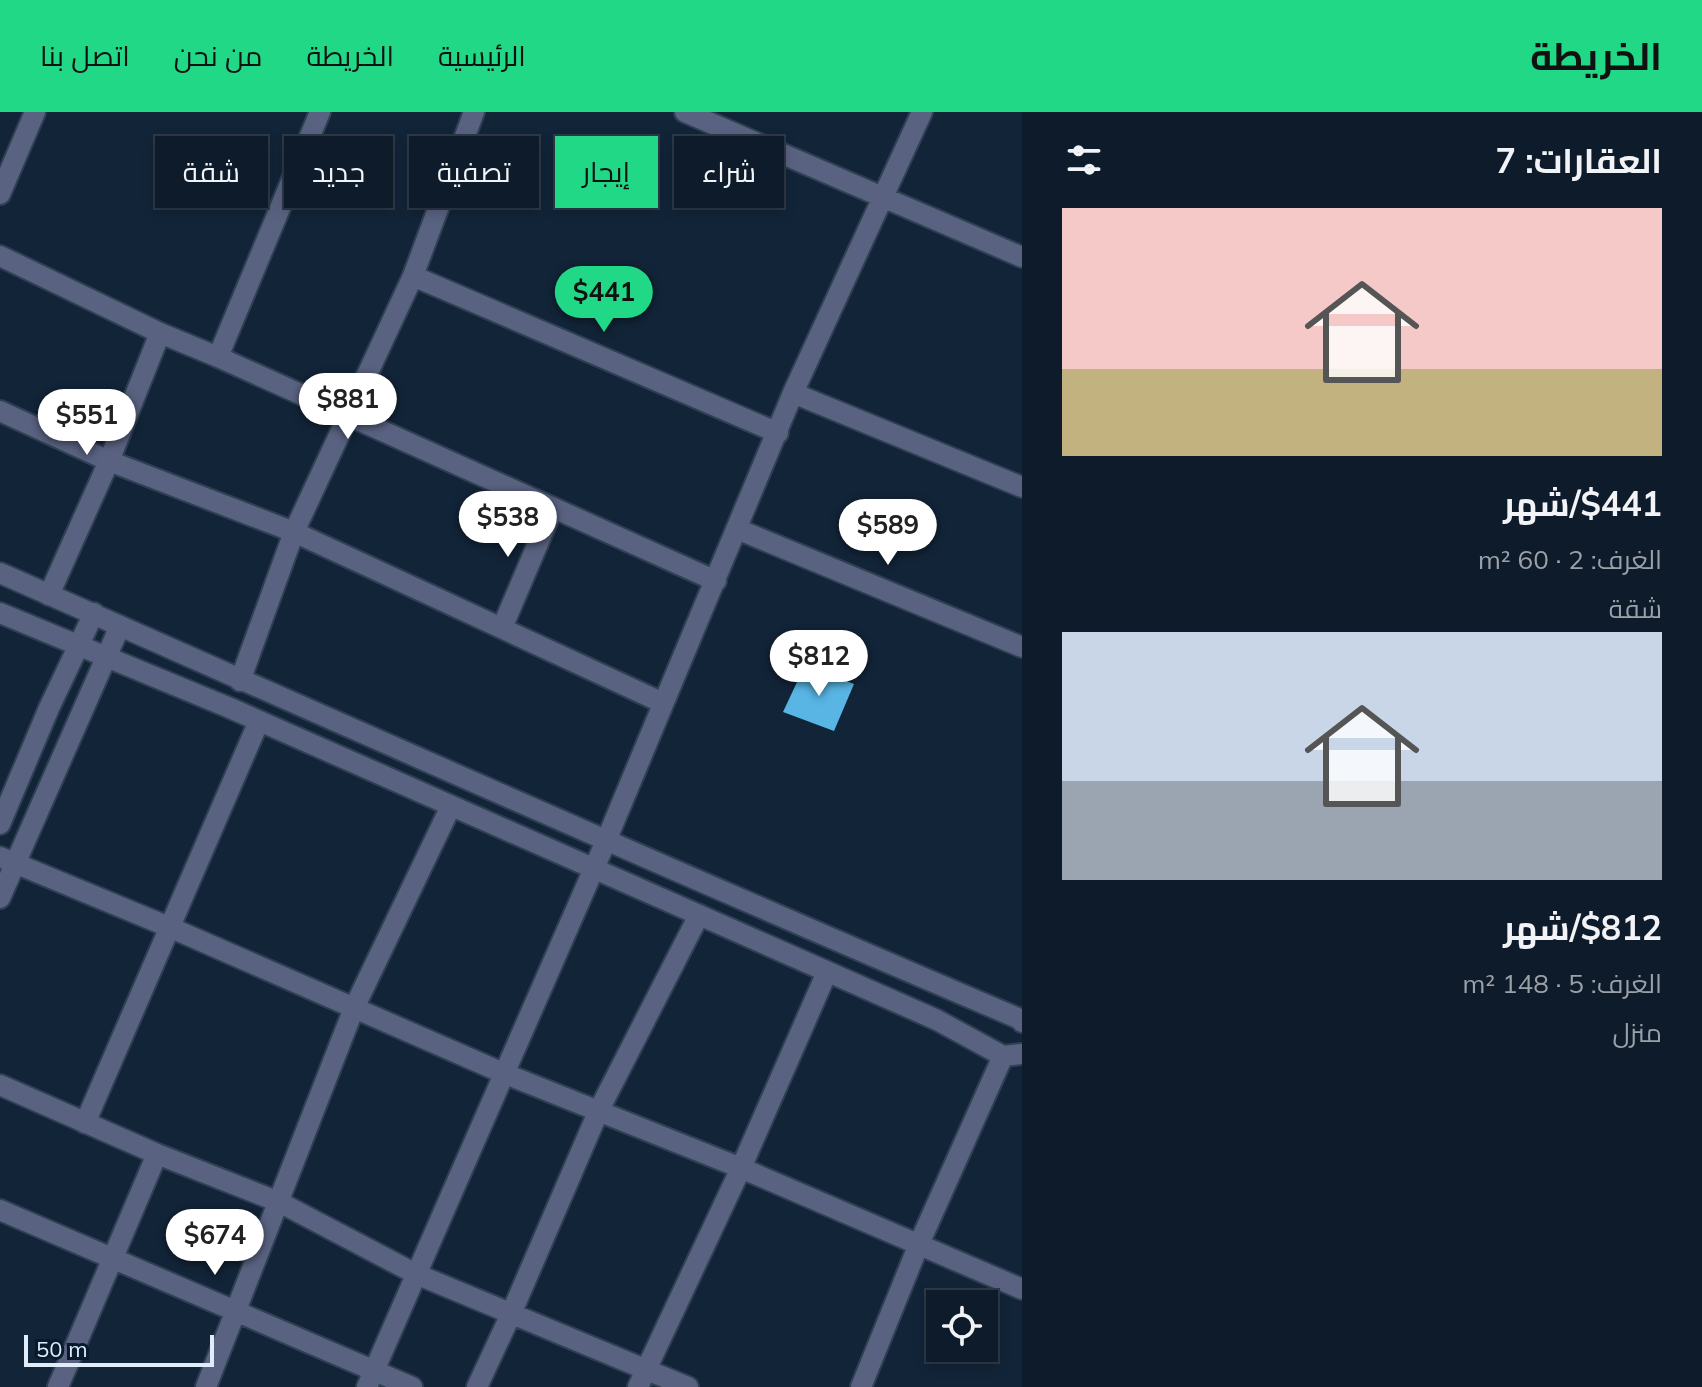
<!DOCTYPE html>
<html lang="ar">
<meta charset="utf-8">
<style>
:root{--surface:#0e1b2a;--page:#1c2836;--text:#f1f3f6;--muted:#9ba1a8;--line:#2e3947;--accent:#21d887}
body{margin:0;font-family:Mulish,Cairo,sans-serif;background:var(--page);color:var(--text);direction:rtl;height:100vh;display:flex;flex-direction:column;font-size:30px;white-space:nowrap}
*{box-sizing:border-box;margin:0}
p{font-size:26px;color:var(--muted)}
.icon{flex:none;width:44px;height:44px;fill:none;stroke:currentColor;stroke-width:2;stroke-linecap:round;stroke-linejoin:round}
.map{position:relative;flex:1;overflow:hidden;direction:ltr}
.panel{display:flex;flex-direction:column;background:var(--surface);width:680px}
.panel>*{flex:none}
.top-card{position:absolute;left:24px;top:24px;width:760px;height:72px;direction:rtl;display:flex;gap:16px}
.fabs{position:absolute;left:926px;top:1178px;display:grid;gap:16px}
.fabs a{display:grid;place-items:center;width:72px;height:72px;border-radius:0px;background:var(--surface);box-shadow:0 4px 12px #0003,0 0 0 2px var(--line);font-size:40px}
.scale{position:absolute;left:24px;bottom:20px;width:190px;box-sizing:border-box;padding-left:8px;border:4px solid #e0ecfa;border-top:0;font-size:22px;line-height:28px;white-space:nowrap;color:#e0ecfa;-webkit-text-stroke:6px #081a2e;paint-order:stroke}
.price{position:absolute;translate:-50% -68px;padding:0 18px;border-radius:28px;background:#fff;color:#222;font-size:26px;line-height:52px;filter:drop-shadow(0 2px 4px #0008)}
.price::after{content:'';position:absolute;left:50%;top:48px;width:24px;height:18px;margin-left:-12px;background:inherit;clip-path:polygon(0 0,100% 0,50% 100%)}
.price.current{background:var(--accent);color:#111}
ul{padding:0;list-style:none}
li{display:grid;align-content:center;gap:16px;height:424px;padding:0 40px}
li span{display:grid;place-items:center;height:248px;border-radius:0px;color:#555}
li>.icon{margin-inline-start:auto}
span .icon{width:144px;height:144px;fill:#fffc;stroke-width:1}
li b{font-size:34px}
h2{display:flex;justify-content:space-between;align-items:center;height:96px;padding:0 40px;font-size:34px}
.pill{padding:0 28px;border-radius:0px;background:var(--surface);box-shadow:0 4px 12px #0003,0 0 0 2px var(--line);font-size:28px;line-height:72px}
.pill.current{background:var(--accent);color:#111}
header{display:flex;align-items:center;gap:48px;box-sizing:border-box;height:112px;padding:0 40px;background:var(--accent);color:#111}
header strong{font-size:38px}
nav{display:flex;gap:44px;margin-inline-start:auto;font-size:28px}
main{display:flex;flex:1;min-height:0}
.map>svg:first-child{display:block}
.building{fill:#58b5e4}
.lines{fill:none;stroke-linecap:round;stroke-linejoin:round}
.minor-casing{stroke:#2f4053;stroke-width:24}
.tertiary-casing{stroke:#2f4053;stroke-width:24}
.minor{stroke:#596281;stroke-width:20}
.tertiary{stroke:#596281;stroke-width:20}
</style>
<header>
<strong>الخريطة</strong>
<nav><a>الرئيسية</a><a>الخريطة</a><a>من نحن</a><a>اتصل بنا</a></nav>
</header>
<main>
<section class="panel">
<h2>العقارات: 7<svg class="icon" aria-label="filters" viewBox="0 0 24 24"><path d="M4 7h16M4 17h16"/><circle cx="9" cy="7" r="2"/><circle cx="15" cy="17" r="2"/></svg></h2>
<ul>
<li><span style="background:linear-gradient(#f6c9c9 65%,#c2b280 0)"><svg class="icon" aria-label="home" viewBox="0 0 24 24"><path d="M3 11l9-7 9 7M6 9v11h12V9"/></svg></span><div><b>$441/شهر</b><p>الغرف: 2 · 60 m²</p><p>شقة</p></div></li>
<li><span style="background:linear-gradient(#c9d6e8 60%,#9aa5b1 0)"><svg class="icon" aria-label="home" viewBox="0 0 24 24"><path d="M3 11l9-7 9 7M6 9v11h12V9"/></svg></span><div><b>$812/شهر</b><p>الغرف: 5 · 148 m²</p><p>منزل</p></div></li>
</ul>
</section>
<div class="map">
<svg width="1022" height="1275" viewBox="0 0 1022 1275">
<rect width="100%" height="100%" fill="#122438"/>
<!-- building -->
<path class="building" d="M805,553L854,572L834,619L783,600Z"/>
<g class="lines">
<!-- minor casing -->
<g class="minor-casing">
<path id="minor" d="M685,0L1022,145
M0,82L35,0
M0,144L160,221L218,245L716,469
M413,164L778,321
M218,245L320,0
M793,281L1022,375
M0,299L109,349L294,420L663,591
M737,417L1022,535
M49,483L109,349L160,221
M502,516L553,396
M240,569L294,420L413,164L474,0
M0,712L49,596L94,501
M606,729L793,281L922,0
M0,745L169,815L503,961L741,1056L1022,1177
M0,786L120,514
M0,973L157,1042L279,1090L416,1162L688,1275
M85,1011L259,609
M0,1098L412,1275
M58,1275L157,1042
M206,1275L354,896L451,694
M477,1275L511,1202L599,998L699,803
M638,1275L741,1056L827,860
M861,1275L919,1132L1003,944"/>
</g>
<!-- tertiary casing -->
<g class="tertiary-casing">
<path id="tertiary" d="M0,461C340,611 679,762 1020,907L1022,910
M0,501L230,596L937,908L1003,944L1022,942
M367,1275L606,729"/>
</g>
<!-- minor -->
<use href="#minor" class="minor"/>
<!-- tertiary -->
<use href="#tertiary" class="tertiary"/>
</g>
</svg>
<div class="fabs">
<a><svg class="icon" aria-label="locate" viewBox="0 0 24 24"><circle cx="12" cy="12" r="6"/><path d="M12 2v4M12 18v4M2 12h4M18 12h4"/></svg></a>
</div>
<div class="scale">50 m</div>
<b class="price current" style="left:604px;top:222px">$441</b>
<b class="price" style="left:348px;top:329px">$881</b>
<b class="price" style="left:87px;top:345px">$551</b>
<b class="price" style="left:508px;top:447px">$538</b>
<b class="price" style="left:888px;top:455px">$589</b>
<b class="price" style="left:819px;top:586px">$812</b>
<b class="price" style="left:215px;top:1165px">$674</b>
<div class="top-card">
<a class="pill">شراء</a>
<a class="pill current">إيجار</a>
<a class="pill">تصفية</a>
<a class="pill">جديد</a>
<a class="pill">شقة</a>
</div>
</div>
</main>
